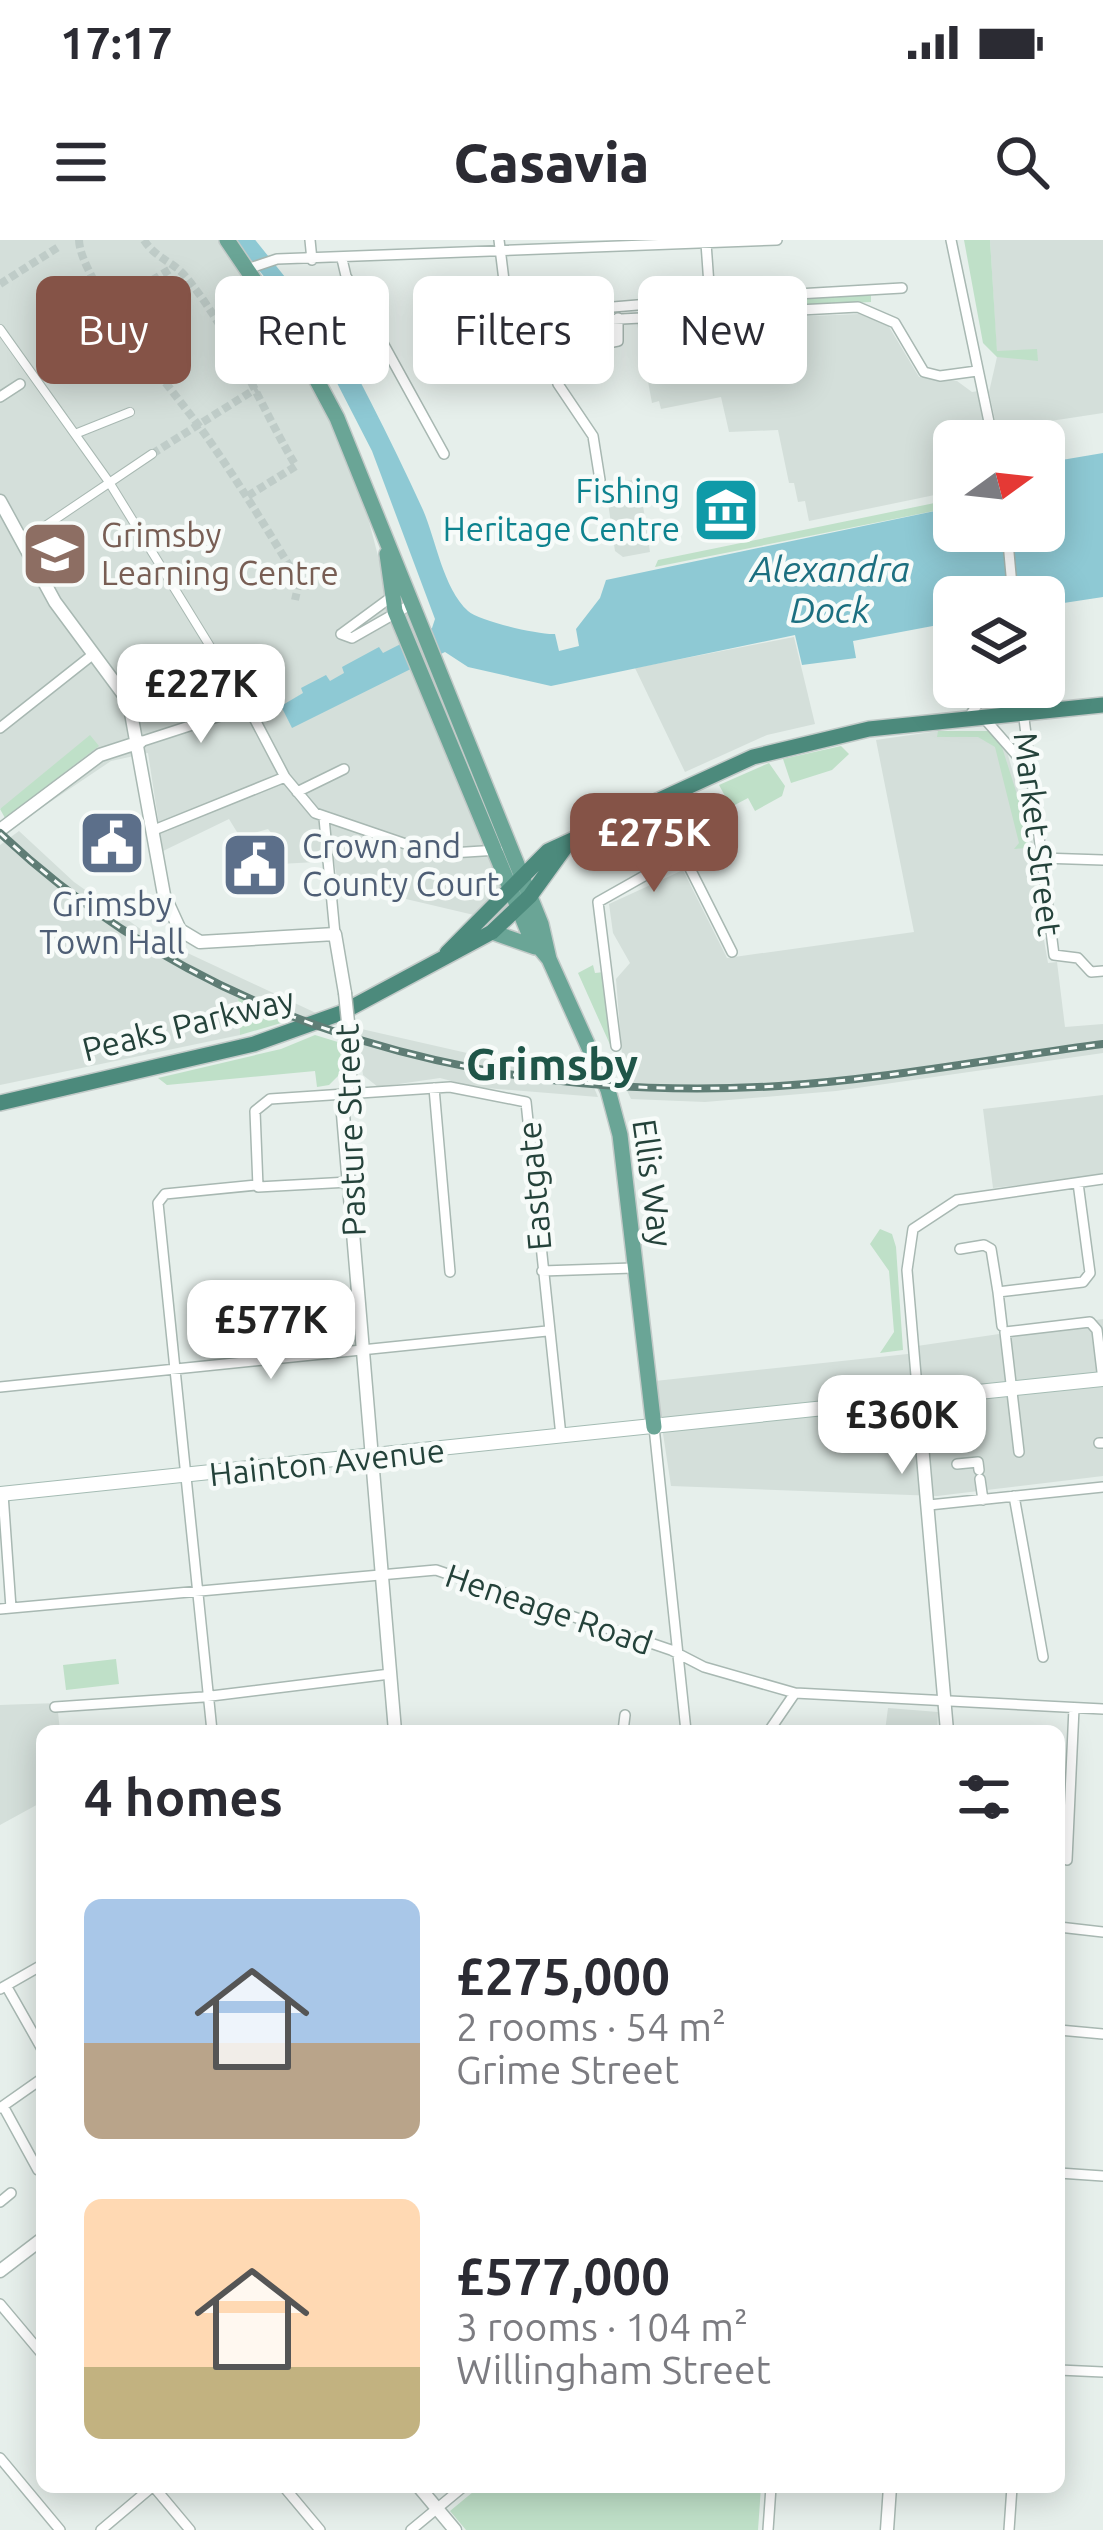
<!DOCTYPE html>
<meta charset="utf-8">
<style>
:root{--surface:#fff;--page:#f7f7f7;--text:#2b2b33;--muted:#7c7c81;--accent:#855347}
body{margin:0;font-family:Ubuntu,sans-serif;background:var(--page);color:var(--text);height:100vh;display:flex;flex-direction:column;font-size:45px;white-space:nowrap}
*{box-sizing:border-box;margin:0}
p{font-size:39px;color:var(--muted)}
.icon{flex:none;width:66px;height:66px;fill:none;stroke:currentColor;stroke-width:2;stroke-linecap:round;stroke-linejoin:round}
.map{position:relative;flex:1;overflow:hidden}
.drawer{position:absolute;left:36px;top:1485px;width:1029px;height:768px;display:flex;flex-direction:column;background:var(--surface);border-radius:18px;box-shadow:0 6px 30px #0003}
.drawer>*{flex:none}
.top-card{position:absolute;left:36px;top:36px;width:1032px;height:108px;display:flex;gap:24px}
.needle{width:78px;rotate:75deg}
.buttons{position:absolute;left:933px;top:180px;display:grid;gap:24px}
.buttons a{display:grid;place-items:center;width:132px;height:132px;border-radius:18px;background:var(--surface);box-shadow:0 6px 30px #0003;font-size:60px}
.price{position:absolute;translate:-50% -102px;padding:0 27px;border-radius:24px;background:#fff;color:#222;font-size:39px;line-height:78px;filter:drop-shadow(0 3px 6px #0008)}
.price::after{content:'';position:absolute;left:50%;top:72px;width:36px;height:27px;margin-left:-18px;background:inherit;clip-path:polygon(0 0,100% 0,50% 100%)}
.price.current{background:var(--accent);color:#fff}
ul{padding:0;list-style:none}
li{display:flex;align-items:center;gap:36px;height:300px;padding:0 48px}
li span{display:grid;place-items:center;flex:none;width:336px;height:240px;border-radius:18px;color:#555}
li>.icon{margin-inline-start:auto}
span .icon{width:144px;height:144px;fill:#fffc;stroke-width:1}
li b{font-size:51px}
h2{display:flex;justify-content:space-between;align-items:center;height:144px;padding:0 48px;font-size:51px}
.chip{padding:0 42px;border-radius:18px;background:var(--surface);box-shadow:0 6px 30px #0003;font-size:42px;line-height:108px}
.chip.current{background:var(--accent);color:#fff}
.status{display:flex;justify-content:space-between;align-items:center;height:84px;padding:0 60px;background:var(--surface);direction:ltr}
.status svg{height:33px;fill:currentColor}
header{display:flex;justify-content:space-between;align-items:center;height:156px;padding:0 48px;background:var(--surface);font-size:54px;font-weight:800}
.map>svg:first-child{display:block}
.built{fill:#d4dfda}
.green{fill:#bfe0c8}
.water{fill:#8ec9d4}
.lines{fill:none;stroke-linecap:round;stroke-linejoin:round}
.river{stroke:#8ec9d4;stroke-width:16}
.pedestrian-tunnel{stroke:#bfccc8;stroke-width:8;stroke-dasharray:8 4;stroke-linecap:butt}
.pedestrian-casing{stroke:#a8b8b2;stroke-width:10}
.minor-casing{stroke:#a8b8b2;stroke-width:12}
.tertiary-casing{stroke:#a8b8b2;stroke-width:15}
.secondary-casing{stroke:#a4bbb3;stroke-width:16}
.primary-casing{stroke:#c2cac8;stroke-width:18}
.trunk-casing{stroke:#c2cac8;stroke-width:18}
.pedestrian{stroke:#fff;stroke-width:8}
.minor{stroke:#fff;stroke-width:9}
.tertiary{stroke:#fff;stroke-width:12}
.secondary{stroke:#fff;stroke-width:14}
.primary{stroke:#6aa596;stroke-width:15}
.trunk{stroke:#4c8a7c;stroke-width:15}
.rail-casing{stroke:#5f7d75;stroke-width:8}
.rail{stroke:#f7fbf9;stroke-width:3;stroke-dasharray:9;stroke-linecap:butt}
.tertiary-bridge-casing{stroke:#a8b8b2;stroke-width:15;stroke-linecap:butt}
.tertiary-bridge{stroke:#fff;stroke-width:12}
.labels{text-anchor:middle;stroke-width:9;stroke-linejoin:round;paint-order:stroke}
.culture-label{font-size:33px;fill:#0d838f;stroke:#f7fbf9;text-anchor:end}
.education-label{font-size:33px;fill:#785e54;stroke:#f7fbf9;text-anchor:start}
.street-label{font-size:33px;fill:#24423a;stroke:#f7fbf9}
.service-label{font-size:33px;fill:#4e5e75;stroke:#f7fbf9;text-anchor:start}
.water-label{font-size:36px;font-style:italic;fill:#1c6f80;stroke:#f7fbf9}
.district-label{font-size:45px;font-weight:bold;fill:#1f5548;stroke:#f7fbf9}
</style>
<div class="status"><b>17:17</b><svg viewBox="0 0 49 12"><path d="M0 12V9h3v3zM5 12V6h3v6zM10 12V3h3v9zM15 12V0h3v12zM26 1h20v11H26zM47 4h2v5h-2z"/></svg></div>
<header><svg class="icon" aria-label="menu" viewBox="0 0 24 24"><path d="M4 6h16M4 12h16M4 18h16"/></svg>Casavia<svg class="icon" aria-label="search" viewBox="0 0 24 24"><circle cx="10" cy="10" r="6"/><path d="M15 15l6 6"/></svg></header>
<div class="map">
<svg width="1103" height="2290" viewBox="0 0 1103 2290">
<rect width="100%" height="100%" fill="#e6efeb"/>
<!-- built -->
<path class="built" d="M0,0H221L311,136L362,255L397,388L500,638L502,648L474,675L338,643L334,621L280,624V603L268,589L240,597L229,579L163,611L148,513L111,521L16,585L0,568Z
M990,0H1103V173L997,189L989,152L997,117Z
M859,74L888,85L919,137L957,141L972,152L985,150L989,201H954V251L809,281L805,261L798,262L794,243H789L778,190L729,192L721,157L661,169L659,161L652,163L637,83Z
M639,239L650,312L623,317L615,311L606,249L611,243Z
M794,397L815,484L767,495L685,532L635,428Z
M938,491H988L1006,508L1033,603L1032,631L1048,723L1057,722L1065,787L1103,784V813L836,851L705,862L631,859L617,830L623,828L616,739L630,723L613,693L609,664L683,630L727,718L914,692L876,500Z
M19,591L74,642L149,695L316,773L292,783L238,758L240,795L0,845V605Z
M357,788L516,824L586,829L598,857L474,847L440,838L378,847L363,835Z
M1103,855V936L993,948L983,869Z
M1103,1079V1236L937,1256L671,1246L655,1141L917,1113V1106Z
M57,1463L60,1491H42V1562L0,1585V1465Z
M888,1468L938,1472L937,1491H885Z"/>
<!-- green -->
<path class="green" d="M964,0H990L997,111L1037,109L1038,121L997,117L983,103Z
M871,54V62L744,69V60Z
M954,259V267L655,327L658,320Z
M938,491H988L1000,501L1030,595L1027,608L1014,609L1019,603L995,507L978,497H937Z
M90,495L99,506L5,578L0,569Z
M841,506L849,514L832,530L791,543L783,519Z
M769,523L785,546L782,556L755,571L748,558L731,567L719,545Z
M593,725L595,733L604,732L612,809L578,733Z
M238,757L288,781L240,795Z
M315,795L341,803L340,834L329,845L317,847L315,831L167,845L158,838L281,809Z
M880,989L892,994L896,1007L903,1110L880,1113L894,1092L889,1031L870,1004Z
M116,1419L119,1444L66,1450L63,1425Z
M479,2247H761L758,2290H466L450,2271Z"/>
<!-- water -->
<path class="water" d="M279,31L296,51L314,54C352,125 390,197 423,270C436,300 443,348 468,371C479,381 539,395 555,394L559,411L579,406L576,389L600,358L606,340L954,267V291H1044V223L1103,213V357L1044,366V357H954V382L853,401L856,418L802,425L795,395L551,446L468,427L445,412L292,488L281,466L303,453L301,448L326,435L330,441L344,433L342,427L379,407L383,413L432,388L435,379L372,211L319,108L266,35Z"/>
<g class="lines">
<!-- river -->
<path class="river" d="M245,0L286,51"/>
<!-- pedestrian-tunnel -->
<path class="pedestrian-tunnel" d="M79,0C80,43 181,159 209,200C241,246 270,294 299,342L295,360
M144,0C156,19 173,21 186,37C232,93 259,164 296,226L246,257
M0,44L60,6
M111,65L174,27
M152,214L257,148"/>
<!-- pedestrian casing -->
<g class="pedestrian-casing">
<path id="pedestrian" d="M0,89L109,242L216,416
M75,194L130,172
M23,301L152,214"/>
</g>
<!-- minor casing -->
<g class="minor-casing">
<path id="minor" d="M310,0L312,20
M499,0L507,65L528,74L710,59L706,3
M951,0L993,201
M342,19L346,36L444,214
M247,29L277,19L777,0
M710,59L902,48
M587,81L591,101L598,105L618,101V78
M0,157L20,144
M600,240L593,196L558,144L551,121L563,94L582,81L858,67L895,83L924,132L940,136L977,131
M1007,291L1013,357
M341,394L352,398L410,365
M341,394L394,355
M1020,447L1054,715L1078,718L1091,732L1103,731
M121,451L146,438L222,417L285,537L315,573L435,614L498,610
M983,477L1027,527
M968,478L990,447
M0,488L91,416
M140,502L248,467
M297,552L344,529
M656,561L732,712
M324,578L335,694
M154,590L285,537
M1041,618L1103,620
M616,806L598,662L683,614
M434,848L450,1032
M349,942L258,947L255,871L270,859L450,847L526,862L561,1196
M960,1009L984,1005L991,1009L998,1052L1083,1042L1090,1033L1078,943
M542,1031L633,1028
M998,1052L1002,1086
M0,1147L547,1091
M918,1159L907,1030L913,989L957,960L1103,939
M654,1187L686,1491
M1099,1203H1103
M1019,1212L1005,1092L1090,1082L1097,1090L1103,1140
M957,1224L978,1222L979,1230
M980,1239L983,1260
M3,1254L11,1368
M1014,1256L1043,1417
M929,1265L1103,1247
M0,1369L436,1330L671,1410L704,1427L795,1453L1103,1469
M55,1467L203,1457L390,1434
M212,1491L158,963L165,954L257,945
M623,1491L625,1475
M769,1491L795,1453
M1067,1620L1074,1468
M1059,1687L1103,1692
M0,1749L42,1725
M8,1749L42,1809
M1059,1790L1103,1794
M3,1866L38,1930
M0,1868L40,1840
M1059,1933L1103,1936
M0,1962L11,1953
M0,2064L42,2114
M1059,2130L1103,2132
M0,2218L60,2290
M154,2247L190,2290
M284,2247L320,2290
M101,2290L152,2247
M411,2290L463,2247
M768,2290L771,2247
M1009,2290L1012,2247"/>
</g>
<!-- tertiary casing -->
<g class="tertiary-casing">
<path id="tertiary" d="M0,261L55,362L129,462L164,655L180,690L200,702L335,694L345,753
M0,590L100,515L140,502
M348,782L350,835L343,874L395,1491
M918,1159L947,1491
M0,2031L42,1999
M419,2247L455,2290
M887,2290L890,2247"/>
</g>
<!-- secondary casing -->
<g class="secondary-casing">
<path id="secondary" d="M0,1254L1103,1139"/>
</g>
<!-- primary casing -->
<g class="primary-casing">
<path id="primary" d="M227,0L298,105L337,178L541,684L549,719L608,850L620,895L654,1187
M387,314L395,371L530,696L549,719
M492,692L535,707"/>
</g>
<!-- trunk casing -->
<g class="trunk-casing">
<path id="trunk" d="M447,713L548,611L753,517L869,489L1103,465
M0,863L254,804L341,773L492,692L530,656L569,602"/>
</g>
<!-- pedestrian -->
<use href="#pedestrian" class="pedestrian"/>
<!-- minor -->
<use href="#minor" class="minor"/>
<!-- tertiary -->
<use href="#tertiary" class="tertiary"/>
<!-- secondary -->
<use href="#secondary" class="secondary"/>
<!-- primary -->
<use href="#primary" class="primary"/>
<!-- trunk -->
<use href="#trunk" class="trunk"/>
<!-- rail casing -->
<g class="rail-casing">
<path id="rail" d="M0,593C211,792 495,863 779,846C887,839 996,818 1103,804"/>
</g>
<!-- rail -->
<use href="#rail" class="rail"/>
<!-- tertiary-bridge casing -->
<g class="tertiary-bridge-casing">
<path id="tertiary-bridge" d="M345,753L348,782"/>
</g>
<!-- tertiary-bridge -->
<use href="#tertiary-bridge" class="tertiary-bridge"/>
</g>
<!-- icons -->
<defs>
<g id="museum-square" transform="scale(3.45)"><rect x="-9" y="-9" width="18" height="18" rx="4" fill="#0f9aa8" stroke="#f7fbf9"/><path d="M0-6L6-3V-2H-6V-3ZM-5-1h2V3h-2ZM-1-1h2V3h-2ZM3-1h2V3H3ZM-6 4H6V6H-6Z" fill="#fff"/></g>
<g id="university-square" transform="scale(3.45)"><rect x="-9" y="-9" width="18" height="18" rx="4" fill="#8d6e63" stroke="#f7fbf9"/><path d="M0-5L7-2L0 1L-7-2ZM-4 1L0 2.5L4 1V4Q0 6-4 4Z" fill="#fff"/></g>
<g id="civic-square" transform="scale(3.45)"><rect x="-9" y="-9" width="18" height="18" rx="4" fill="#5c6f8a" stroke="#f7fbf9"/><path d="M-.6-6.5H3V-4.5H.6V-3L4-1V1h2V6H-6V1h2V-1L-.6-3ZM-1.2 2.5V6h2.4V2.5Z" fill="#fff"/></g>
</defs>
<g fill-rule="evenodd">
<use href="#museum-square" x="726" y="270"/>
<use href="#university-square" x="55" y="314"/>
<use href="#civic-square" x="112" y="603"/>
<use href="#civic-square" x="255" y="625"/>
</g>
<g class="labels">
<!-- culture labels -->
<g class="culture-label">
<text x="680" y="263">Fishing<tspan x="680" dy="38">Heritage Centre</tspan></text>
</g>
<!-- education labels -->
<g class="education-label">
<text x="101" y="307">Grimsby<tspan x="101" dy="38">Learning Centre</tspan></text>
</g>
<!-- street labels -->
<g class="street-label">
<text transform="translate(1038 594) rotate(83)" y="12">Market Street</text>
<text transform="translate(188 784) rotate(-14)" y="12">Peaks Parkway</text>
<text transform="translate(350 890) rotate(-92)" y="12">Pasture Street</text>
<text transform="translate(653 943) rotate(82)" y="12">Ellis Way</text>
<text transform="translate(534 946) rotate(-95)" y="12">Eastgate</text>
<text transform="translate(327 1222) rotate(-6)" y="12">Hainton Avenue</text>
<text transform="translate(549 1369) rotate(19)" y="12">Heneage Road</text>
</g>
<!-- service labels -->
<g class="service-label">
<text x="302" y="618">Crown and<tspan x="302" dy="38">County Court</tspan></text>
<text x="112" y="676" text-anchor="middle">Grimsby<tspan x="112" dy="38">Town Hall</tspan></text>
</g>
<!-- water labels -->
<g class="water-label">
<text x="830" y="342">Alexandra<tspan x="830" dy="41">Dock</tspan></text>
</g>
<!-- district labels -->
<g class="district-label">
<text x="552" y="840">Grimsby</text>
</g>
</g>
</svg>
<div class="buttons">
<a><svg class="needle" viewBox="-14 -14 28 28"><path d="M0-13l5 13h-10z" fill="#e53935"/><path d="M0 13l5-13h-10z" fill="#7c7c81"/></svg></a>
<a><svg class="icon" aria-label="layers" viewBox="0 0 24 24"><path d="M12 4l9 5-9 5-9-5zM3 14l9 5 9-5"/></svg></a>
</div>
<b class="price" style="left:201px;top:506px">£227K</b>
<b class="price current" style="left:654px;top:655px">£275K</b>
<b class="price" style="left:271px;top:1142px">£577K</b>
<b class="price" style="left:902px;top:1237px">£360K</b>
<div class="top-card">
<a class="chip current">Buy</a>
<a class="chip">Rent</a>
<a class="chip">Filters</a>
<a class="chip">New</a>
</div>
<section class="drawer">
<h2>4 homes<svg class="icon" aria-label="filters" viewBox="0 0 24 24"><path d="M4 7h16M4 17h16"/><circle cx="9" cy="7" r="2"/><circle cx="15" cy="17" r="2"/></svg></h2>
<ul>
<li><span style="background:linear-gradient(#a9c7e8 60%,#b9a48a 0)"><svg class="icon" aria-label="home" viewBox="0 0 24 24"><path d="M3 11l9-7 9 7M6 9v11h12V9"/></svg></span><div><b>£275,000</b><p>2 rooms · 54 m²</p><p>Grime Street</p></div></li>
<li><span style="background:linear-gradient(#ffd9b3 70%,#c2b280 0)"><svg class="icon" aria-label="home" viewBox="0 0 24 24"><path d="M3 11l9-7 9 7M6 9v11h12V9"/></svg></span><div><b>£577,000</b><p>3 rooms · 104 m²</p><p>Willingham Street</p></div></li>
</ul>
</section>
</div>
